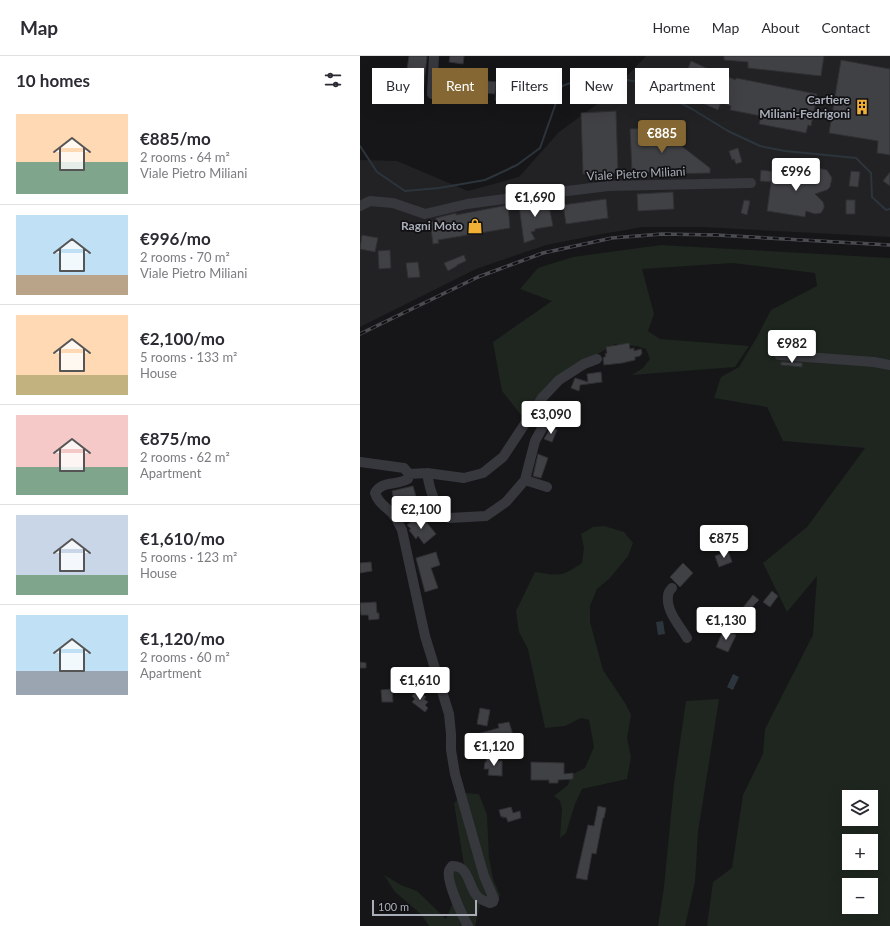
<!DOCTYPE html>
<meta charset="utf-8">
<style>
:root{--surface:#fff;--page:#f7f7f7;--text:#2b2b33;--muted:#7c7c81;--line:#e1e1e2;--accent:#856733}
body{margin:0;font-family:Lato,sans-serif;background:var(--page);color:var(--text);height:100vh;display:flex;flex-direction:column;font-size:15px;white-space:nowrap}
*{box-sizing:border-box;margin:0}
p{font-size:13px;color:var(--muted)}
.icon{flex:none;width:22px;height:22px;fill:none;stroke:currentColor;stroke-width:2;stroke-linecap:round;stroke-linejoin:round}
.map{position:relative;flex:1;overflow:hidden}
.sheet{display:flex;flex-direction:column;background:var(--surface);width:360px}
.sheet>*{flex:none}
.guide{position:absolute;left:12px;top:12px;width:380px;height:36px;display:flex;gap:8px}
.tools{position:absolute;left:482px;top:734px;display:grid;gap:8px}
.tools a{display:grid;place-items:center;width:36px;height:36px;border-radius:0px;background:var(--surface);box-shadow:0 4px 16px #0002;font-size:20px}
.scale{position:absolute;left:12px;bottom:10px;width:105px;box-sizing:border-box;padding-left:4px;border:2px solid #a8adb8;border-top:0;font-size:11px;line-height:14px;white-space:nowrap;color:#a8adb8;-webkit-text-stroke:3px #111113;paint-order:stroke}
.price{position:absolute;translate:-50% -34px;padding:0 9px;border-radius:4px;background:#fff;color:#222;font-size:13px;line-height:26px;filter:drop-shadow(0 1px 2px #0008)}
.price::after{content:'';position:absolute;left:50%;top:24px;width:12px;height:9px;margin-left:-6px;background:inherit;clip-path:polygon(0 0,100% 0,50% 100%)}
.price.current{background:var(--accent);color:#fff}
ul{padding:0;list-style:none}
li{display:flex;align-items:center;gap:12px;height:100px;padding:0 16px}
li+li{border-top:1px solid var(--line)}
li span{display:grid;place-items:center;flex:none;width:112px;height:80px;border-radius:0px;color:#555}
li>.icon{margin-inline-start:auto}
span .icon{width:48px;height:48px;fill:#fffc;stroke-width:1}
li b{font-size:17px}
h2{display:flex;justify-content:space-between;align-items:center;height:48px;padding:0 16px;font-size:17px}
.tag{padding:0 14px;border-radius:0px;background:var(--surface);box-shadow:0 4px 16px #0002;font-size:14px;line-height:36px}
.tag.current{background:var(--accent);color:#fff}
header{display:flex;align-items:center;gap:24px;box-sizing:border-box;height:56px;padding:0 20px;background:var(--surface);border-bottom:1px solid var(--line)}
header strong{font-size:19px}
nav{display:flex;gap:22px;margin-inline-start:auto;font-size:14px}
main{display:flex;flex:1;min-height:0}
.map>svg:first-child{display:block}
.built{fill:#222225}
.green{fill:#1e261f;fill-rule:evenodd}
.water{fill:#2c353c}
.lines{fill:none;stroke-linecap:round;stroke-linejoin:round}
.stream{stroke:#2c353c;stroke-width:2}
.building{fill:#404145;stroke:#303034}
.minor{stroke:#37383d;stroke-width:10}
.rail-casing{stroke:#4a4c52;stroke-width:3.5}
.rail{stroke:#111113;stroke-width:2;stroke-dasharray:6;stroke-linecap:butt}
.labels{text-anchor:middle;stroke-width:3.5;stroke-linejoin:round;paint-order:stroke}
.poi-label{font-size:12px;font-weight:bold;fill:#a8adb8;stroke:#111113;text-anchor:end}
.street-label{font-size:12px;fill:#a8adb8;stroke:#111113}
</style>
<header>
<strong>Map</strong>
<nav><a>Home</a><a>Map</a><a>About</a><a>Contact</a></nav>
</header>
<main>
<section class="sheet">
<h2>10 homes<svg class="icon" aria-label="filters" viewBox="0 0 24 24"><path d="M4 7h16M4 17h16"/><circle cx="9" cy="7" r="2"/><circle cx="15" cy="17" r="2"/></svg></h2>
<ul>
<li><span style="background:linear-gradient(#ffd9b3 60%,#7fa58c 0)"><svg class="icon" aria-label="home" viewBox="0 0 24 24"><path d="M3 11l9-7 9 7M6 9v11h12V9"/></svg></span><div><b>€885/mo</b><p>2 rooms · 64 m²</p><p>Viale Pietro Miliani</p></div></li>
<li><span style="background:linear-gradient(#bfe0f5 75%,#b9a48a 0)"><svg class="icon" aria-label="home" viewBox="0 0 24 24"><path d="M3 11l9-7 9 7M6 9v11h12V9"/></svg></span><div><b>€996/mo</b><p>2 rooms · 70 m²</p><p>Viale Pietro Miliani</p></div></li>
<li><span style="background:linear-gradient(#ffd9b3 75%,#c2b280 0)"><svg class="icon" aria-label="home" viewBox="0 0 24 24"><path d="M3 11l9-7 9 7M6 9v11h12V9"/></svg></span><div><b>€2,100/mo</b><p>5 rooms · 133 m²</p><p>House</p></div></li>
<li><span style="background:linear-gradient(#f6c9c9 65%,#7fa58c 0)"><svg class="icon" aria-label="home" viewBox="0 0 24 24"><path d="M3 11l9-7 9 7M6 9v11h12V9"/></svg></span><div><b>€875/mo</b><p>2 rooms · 62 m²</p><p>Apartment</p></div></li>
<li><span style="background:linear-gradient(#c9d6e8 75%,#7fa58c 0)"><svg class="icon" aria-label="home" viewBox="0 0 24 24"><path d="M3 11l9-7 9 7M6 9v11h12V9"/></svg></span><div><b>€1,610/mo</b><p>5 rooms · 123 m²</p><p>House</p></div></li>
<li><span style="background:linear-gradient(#bfe0f5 70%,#9aa5b1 0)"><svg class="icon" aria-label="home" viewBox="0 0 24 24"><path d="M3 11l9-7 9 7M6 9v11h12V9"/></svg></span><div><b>€1,120/mo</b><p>2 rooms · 60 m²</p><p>Apartment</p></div></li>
</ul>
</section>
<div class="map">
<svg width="530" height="870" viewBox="0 0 530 870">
<rect width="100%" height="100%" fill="#161618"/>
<!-- built -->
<path class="built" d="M286,0H530V181L341,171H283L242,178L186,189L116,213L0,271V104L37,105L108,135L159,121L199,76L248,40Z"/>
<!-- green -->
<path class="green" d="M301,189L530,202V870H347L353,826L372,812L383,739L403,698L405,673L453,579L457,520L427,556L403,507L447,471L505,392L423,385L407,351L354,342L361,321L379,311L397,281L411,254L457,230L455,217L372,207L282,213L294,258L288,275L300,283L389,290L375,311L272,319L283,312L290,303L286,293L277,290L255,288L208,315L161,359L142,335L133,286L192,245L160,233L178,212L213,201ZM489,741H511V763H489ZM489,785H511V807H489ZM489,829H511V851H489Z
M244,470L264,476L273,487L268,500L249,523L237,533L230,550V566L243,614L265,647L271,659L267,682L271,701L267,723L222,733L215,748L206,777L200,782L202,753L200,745L194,740L208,729L211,719L225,712L234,691L229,664L221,662L205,670L185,672L168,593L159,576L156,555L175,516C200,520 201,521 222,507L224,492L221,478L233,471Z
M359,643L338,776L335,826L325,870H298L304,831L314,728L326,645Z
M106,737L119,738L127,759L129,802L133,823L140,839L135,847L122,842L115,870H69L61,858L35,836L24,819L41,829L57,835L86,863L92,849L85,820L104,809L94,747Z"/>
<!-- water -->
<path class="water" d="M303,565L305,578L298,579L296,566Z
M373,618L379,621L373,634L367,631Z"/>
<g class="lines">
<!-- stream -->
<path class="stream" d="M0,90L17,116L45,135L79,132L125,124L157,109L180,92L202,30L236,18L283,27L332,53L368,75L400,90L425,95L496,102L511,117L512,141L526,154L530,153"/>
</g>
<!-- building -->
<path class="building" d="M49,0H67L63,37L58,36V38L44,36L45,26H44L45,20H46Z
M90,0H104L103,8L89,6Z
M364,0H464L461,20L388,12V6L364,4Z
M481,4L530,13V99L517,97L518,85L469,77Z
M331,5L353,15L349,24L361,30L365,20L376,24V22L457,38L451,70L448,69L446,77L399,68L401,60L370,54L371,50L361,46L358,54L326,40L330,32L322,28Z
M86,20L136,26L135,38L85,32Z
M136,38L144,39L143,45L135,44Z
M256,55L258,117L223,118L221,57Z
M303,71V73H310L311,88H319L350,112V117L306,118V115L272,117L270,73Z
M378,92L382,106L376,108L374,103L372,104L369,95Z
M458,112L467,114L472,122L470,131L467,134L455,138L463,146L464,149V152L461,157L455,158L446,155L445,161L407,155L411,126L400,125L401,114L449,120L453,114Z
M491,115L500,116L498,131L489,130Z
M530,116V130L523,125Z
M313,136L314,153L278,155L277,138Z
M246,143L248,162L206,168L203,149Z
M384,144L390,145L387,159L381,157Z
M486,144H495V158H486Z
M183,145V146L188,145L193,170L175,173V175L171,176L175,183L164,187L159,150L162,149V148Z
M148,149L150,172L78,184L79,187L73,188L70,166L76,165V162L96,157V159Z
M2,179L18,182L15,196L0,193Z
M30,194L31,212L19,213L18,195Z
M104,199L106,205L97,209V210L88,215L84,207Z
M58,206L60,221L48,222L46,207Z
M424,283H438L437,294L422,293Z
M269,287L270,293L274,292V295L281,293L282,297L280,300L275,301V304L262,307L244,309L243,302L246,300L245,298L247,297L246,291Z
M421,306L442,307V311L421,309Z
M241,316L242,326L220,329L219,335L211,332L215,322L228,326L227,318Z
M204,348L211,349L210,357L203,356Z
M191,371L197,374L192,386L184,383Z
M178,398L188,402L181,422L173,420Z
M53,430L57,444L35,449L32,435Z
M57,461L60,466L64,463L76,478L64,488L58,480L56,483L49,474L51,473L47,469Z
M368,495L372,506L359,511L355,500Z
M76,496L80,509L71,512L78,532L65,536L56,502Z
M11,506L12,515L0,517V507Z
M323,507L333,517L320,531L310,521Z
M412,535L418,540L410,551L403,546Z
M393,539L399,544L391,552L379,568L373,564Z
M16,546L17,557H19V563L9,564L8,559H1L0,547Z
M364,573L376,579L368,596L356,591Z
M0,606L6,607V612H0Z
M32,633L33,646H22L21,634Z
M57,634L66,641L64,643L68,646L65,649L68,652L65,656L52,646L55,643L52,640Z
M120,652L130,654L127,670L117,668Z
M149,666L153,679L132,684L133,686L120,689L117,678L139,672L138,668Z
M127,702H132V705H142V720L128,719L129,713H124L125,706H126Z
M171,706L204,707V718L213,717V723L198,724V727H189V724H171Z
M238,750L246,752L244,762H243L236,798L232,797L227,824L216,822L228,769L234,770Z
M151,751L153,757L160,755L161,762L148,766L146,761L143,762V760L141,761L139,754Z"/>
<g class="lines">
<!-- minor -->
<path class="minor" d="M72,38L74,0
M0,150L10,145L33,147L65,158L107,148L175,139L248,130L391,127
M419,299L514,306L530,309
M0,406L44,412L49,418L48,423C36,430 22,424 15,437C18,447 25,450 32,457C36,462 39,467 42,474L65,580L89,658L91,678V694L95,718L124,820L134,843L133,846L130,847C125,845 120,844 117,840C108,830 109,809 92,810C91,812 89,813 89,815C86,825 103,861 108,870
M67,417C70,435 74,450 89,462L126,460L146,446L165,424L175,385L185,367L195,361
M49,418L67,417L104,422L123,417L143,401L182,342L199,324L224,308L237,303
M165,424L187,431
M312,532C310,534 308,537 308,540C306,555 320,570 327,582"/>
<!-- rail casing -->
<g class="rail-casing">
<path id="rail" d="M0,278L118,221L183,197L252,182L302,178L356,179L530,189"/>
</g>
<!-- rail -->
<use href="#rail" class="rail"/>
</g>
<!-- icons -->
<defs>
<g id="building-bare" transform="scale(1.2)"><path d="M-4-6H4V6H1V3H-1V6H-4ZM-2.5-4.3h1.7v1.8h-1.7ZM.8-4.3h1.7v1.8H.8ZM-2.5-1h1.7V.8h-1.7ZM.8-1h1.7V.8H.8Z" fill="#f2b134" stroke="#111113" stroke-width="2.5" paint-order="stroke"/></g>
<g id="shop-bare" transform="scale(1.2)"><path d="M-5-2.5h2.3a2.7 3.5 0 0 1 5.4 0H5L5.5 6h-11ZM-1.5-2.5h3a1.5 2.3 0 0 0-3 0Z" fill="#f2b134" stroke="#111113" stroke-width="2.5" paint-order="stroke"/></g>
</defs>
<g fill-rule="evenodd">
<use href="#building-bare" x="502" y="51"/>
<use href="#shop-bare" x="115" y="170"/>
</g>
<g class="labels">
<!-- poi labels -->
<g class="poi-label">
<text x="490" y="48">Cartiere<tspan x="490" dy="14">Miliani-Fedrigoni</tspan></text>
<text x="103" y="174">Ragni Moto</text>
</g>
<!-- street labels -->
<g class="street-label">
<text transform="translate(276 118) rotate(-3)" y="4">Viale Pietro Miliani</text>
</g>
</g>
</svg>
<div class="tools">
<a><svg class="icon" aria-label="layers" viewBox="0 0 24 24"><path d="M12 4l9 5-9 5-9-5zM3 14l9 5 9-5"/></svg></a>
<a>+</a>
<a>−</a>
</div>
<div class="scale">100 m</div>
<b class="price current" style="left:302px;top:98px">€885</b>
<b class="price" style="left:436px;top:136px">€996</b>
<b class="price" style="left:175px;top:162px">€1,690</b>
<b class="price" style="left:432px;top:308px">€982</b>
<b class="price" style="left:191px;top:379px">€3,090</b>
<b class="price" style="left:61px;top:474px">€2,100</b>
<b class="price" style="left:364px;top:503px">€875</b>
<b class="price" style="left:366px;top:585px">€1,130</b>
<b class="price" style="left:60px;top:645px">€1,610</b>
<b class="price" style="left:134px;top:711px">€1,120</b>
<div class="guide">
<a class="tag">Buy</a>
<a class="tag current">Rent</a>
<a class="tag">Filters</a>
<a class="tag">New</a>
<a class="tag">Apartment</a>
</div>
</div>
</main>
